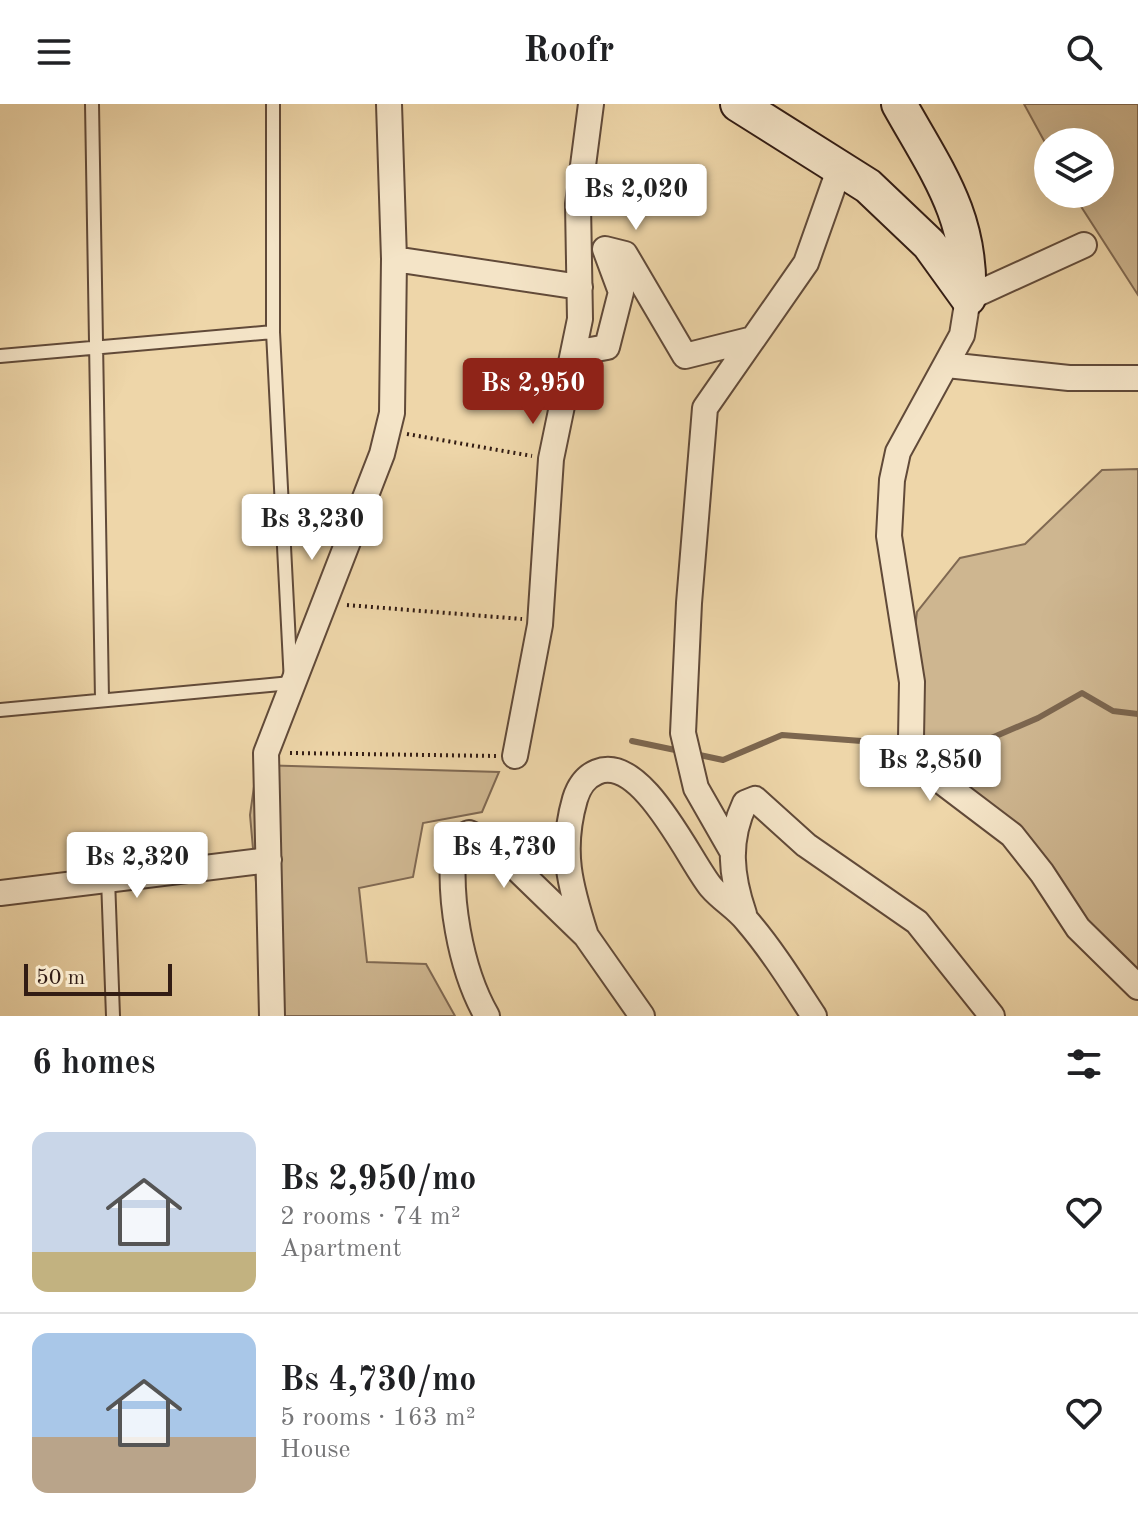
<!DOCTYPE html>
<meta charset="utf-8">
<style>
:root{--surface:#fff;--page:#f2f2f2;--text:#202124;--muted:#757577;--line:#e0e0e0;--accent:#8f2418}
body{margin:0;font-family:"Old Standard TT",serif;background:var(--page);color:var(--text);height:100vh;display:flex;flex-direction:column;font-size:30px;white-space:nowrap}
*{box-sizing:border-box;margin:0}
p{font-size:26px;color:var(--muted)}
.icon{flex:none;width:44px;height:44px;fill:none;stroke:currentColor;stroke-width:2;stroke-linecap:round;stroke-linejoin:round}
.map{position:relative;height:912px;overflow:hidden}
.details{display:flex;flex-direction:column;background:var(--surface);flex:1}
.details>*{flex:none}
.fabs{position:absolute;left:1034px;top:24px;display:grid;gap:16px}
.fabs a{display:grid;place-items:center;width:80px;height:80px;border-radius:50%;background:var(--surface);box-shadow:0 8px 32px #0002;font-size:40px}
.scale{position:absolute;left:24px;bottom:20px;width:148px;box-sizing:border-box;padding-left:8px;border:4px solid #321c14;border-top:0;font-size:22px;line-height:28px;white-space:nowrap;color:#321c14;-webkit-text-stroke:6px #f4e4c7;paint-order:stroke}
.price{position:absolute;translate:-50% -68px;padding:0 18px;border-radius:8px;background:#fff;color:#222;font-size:26px;line-height:52px;filter:drop-shadow(0 2px 4px #0008)}
.price::after{content:'';position:absolute;left:50%;top:48px;width:24px;height:18px;margin-left:-12px;background:inherit;clip-path:polygon(0 0,100% 0,50% 100%)}
.price.on{background:var(--accent);color:#fff}
ul{padding:0;list-style:none}
li{display:flex;align-items:center;gap:24px;height:200px;padding:0 32px}
li+li{border-top:2px solid var(--line)}
li span{display:grid;place-items:center;flex:none;width:224px;height:160px;border-radius:16px;color:#555}
li>.icon{margin-inline-start:auto}
span .icon{width:96px;height:96px;fill:#fffc;stroke-width:1}
li b{font-size:34px}
h2{display:flex;justify-content:space-between;align-items:center;height:96px;padding:0 32px;font-size:34px}
header{display:flex;justify-content:space-between;align-items:center;height:104px;padding:0 32px;background:var(--surface);font-size:36px;font-weight:700}
.map>svg:first-child{display:block}
.green{fill:#ceb690;stroke:#806952;stroke-width:2}
.lines{fill:none;stroke-linecap:round;stroke-linejoin:round}
.stream{stroke:#7c664f;stroke-width:6}
.lane-casing{stroke:#614a39;stroke-width:16}
.street-casing{stroke:#614a39;stroke-width:28}
.secondary-casing{stroke:#321c14;stroke-width:38}
.path{stroke:#321c14;stroke-width:4;stroke-dasharray:2 4;stroke-linecap:butt}
.lane{stroke:#f4e4c7;stroke-width:12}
.street{stroke:#f4e4c7;stroke-width:24}
.secondary{stroke:#f4e4c7;stroke-width:34}
</style>
<header><svg class="icon" aria-label="menu" viewBox="0 0 24 24"><path d="M4 6h16M4 12h16M4 18h16"/></svg>Roofr<svg class="icon" aria-label="search" viewBox="0 0 24 24"><circle cx="10" cy="10" r="6"/><path d="M15 15l6 6"/></svg></header>
<div class="map">
<svg width="1138" height="912" viewBox="0 0 1138 912">
<rect width="100%" height="100%" fill="#eed6a9"/>
<filter id="stains"><feTurbulence type="fractalNoise" baseFrequency=".0025" numOctaves="4"/><feColorMatrix values="0 0 0 0 .2 0 0 0 0 .09 0 0 0 0 .02 0 0 0 .5 -.17"/></filter>
<radialGradient id="worn" r=".72"><stop offset=".6" stop-color="#630" stop-opacity="0"/><stop offset="1" stop-color="#630" stop-opacity=".3"/></radialGradient>
<!-- green -->
<path class="green" d="M1024,0H1138V191L1073,90H1100V38H1048V44Z
M1138,365V870L1045,776L992,708L917,681L900,644L917,508L960,454L1025,440L1102,366Z
M257,661L499,668L482,708L423,719L413,773L359,784L367,858L426,860L455,912H268L250,711Z"/>
<g class="lines">
<!-- stream -->
<path class="stream" d="M929,636L989,635L1038,614L1082,589L1113,607L1138,610
M632,637L680,647
M695,650L723,656L782,631L888,639"/>
<!-- lane casing -->
<g class="lane-casing">
<path id="lane" d="M92,0L102,595
M0,252L273,228
M0,606L291,579L273,228V0
M108,775L113,912"/>
</g>
<!-- street casing -->
<g class="street-casing">
<path id="street" d="M1084,141L968,194L962,231L898,348L892,376L889,432L912,578L911,634L925,665L1012,731L1042,769L1078,824L1138,883
M394,155L580,183
M574,249L607,243L621,188L605,145L625,150L685,252L753,235
M947,261L1069,274H1138
M515,652L540,521L551,355L580,215L578,100L591,0
M732,747L696,684L683,629L689,499L705,304L806,159L840,63
M0,789L269,756
M744,810C731,772 727,737 745,699L755,695L806,741L917,818L992,912
M586,832C570,782 560,747 575,695C579,682 585,673 597,668C642,649 690,758 711,783C722,796 737,804 747,817C772,846 793,880 814,912
M272,912L266,649L382,350L392,309L394,155L389,0
M487,912C460,865 447,790 455,736L469,729L489,738L586,832L642,912"/>
</g>
<!-- secondary casing -->
<g class="secondary-casing">
<path id="secondary" d="M738,0L868,82L929,140L968,194
M899,0C937,68 972,113 968,194"/>
</g>
<!-- path -->
<path class="path" d="M407,330L532,352
M347,501L522,515
M290,649L497,652"/>
<!-- lane -->
<use href="#lane" class="lane"/>
<!-- street -->
<use href="#street" class="street"/>
<!-- secondary -->
<use href="#secondary" class="secondary"/>
</g>
<rect width="100%" height="100%" filter="url(#stains)"/>
<rect width="100%" height="100%" fill="url(#worn)"/>
</svg>
<div class="fabs">
<a><svg class="icon" aria-label="layers" viewBox="0 0 24 24"><path d="M12 4l9 5-9 5-9-5zM3 14l9 5 9-5"/></svg></a>
</div>
<div class="scale">50 m</div>
<b class="price" style="left:636px;top:128px">Bs 2,020</b>
<b class="price on" style="left:533px;top:322px">Bs 2,950</b>
<b class="price" style="left:312px;top:458px">Bs 3,230</b>
<b class="price" style="left:930px;top:699px">Bs 2,850</b>
<b class="price" style="left:504px;top:786px">Bs 4,730</b>
<b class="price" style="left:137px;top:796px">Bs 2,320</b>
</div>
<section class="details">
<h2>6 homes<svg class="icon" aria-label="filters" viewBox="0 0 24 24"><path d="M4 7h16M4 17h16"/><circle cx="9" cy="7" r="2"/><circle cx="15" cy="17" r="2"/></svg></h2>
<ul>
<li><span style="background:linear-gradient(#c9d6e8 75%,#c2b280 0)"><svg class="icon" aria-label="home" viewBox="0 0 24 24"><path d="M3 11l9-7 9 7M6 9v11h12V9"/></svg></span><div><b>Bs 2,950/mo</b><p>2 rooms · 74 m²</p><p>Apartment</p></div><svg class="icon" aria-label="heart" viewBox="0 0 24 24"><path d="M12 20l-8-8c-3-5 5-10 8-4 3-6 11-1 8 4z"/></svg></li>
<li><span style="background:linear-gradient(#a9c7e8 65%,#b9a48a 0)"><svg class="icon" aria-label="home" viewBox="0 0 24 24"><path d="M3 11l9-7 9 7M6 9v11h12V9"/></svg></span><div><b>Bs 4,730/mo</b><p>5 rooms · 163 m²</p><p>House</p></div><svg class="icon" aria-label="heart" viewBox="0 0 24 24"><path d="M12 20l-8-8c-3-5 5-10 8-4 3-6 11-1 8 4z"/></svg></li>
</ul>
</section>
